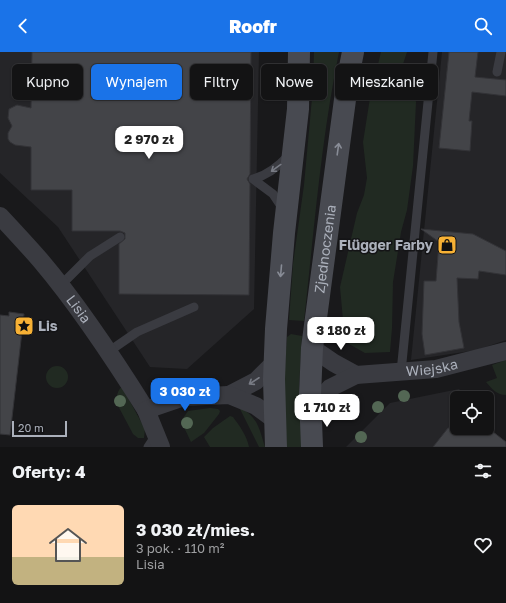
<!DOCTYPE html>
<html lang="pl">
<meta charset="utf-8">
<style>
:root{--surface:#131314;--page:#1c1c1d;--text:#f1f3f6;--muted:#9d9ea0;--line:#323234;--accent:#1a73e8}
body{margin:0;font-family:"Golos Text",sans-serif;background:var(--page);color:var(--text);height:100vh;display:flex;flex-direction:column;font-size:15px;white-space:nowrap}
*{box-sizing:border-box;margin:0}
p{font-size:13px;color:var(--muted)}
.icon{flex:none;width:22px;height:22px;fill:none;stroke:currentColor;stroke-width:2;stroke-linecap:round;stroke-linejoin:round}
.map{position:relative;height:395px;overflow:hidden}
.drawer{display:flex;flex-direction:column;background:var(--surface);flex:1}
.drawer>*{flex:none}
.banner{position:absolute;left:12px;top:12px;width:482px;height:36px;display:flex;gap:8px}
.controls{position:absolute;left:450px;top:339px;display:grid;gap:8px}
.controls a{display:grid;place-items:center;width:44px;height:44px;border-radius:6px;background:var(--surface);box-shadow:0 1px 3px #0004,0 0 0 1px var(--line);font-size:20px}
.scale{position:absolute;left:12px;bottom:10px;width:55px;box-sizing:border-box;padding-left:4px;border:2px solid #abb0bb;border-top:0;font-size:11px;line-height:14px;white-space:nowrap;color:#abb0bb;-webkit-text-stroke:3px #141416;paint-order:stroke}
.price{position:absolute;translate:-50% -34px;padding:0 9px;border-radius:8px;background:#fff;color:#222;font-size:13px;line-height:26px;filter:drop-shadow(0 1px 2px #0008)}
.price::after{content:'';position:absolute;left:50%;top:24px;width:12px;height:9px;margin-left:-6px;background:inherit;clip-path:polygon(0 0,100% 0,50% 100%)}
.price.selected{background:var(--accent);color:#fff}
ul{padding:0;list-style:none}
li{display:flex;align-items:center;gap:12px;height:100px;padding:0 12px}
li span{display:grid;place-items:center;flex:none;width:112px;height:80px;border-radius:6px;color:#555}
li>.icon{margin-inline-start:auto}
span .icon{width:48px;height:48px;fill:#fffc;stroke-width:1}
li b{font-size:17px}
h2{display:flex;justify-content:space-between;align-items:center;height:48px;padding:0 12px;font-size:17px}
.pill{padding:0 14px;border-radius:6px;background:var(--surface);box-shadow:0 1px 3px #0004,0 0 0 1px var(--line);font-size:14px;line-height:36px}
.pill.selected{background:var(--accent);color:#fff}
header{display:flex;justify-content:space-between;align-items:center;height:52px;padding:0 12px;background:var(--accent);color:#fff;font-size:18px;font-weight:800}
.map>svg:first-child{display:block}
.built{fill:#252528}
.green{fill:#212a22}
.building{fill:#434448;stroke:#333337}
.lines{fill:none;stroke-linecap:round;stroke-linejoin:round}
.lane{stroke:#3a3b41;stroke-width:9}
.street{stroke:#3a3b41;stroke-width:18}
.secondary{stroke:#484a51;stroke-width:22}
.tree{fill:#536754}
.oneway{stroke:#888c96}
.oneway2{stroke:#787b84}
.labels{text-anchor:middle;stroke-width:3;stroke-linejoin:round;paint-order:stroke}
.poi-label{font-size:14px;font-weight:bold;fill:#abb0bb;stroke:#141416;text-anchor:end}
.street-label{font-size:14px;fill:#abb0bb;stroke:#141416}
</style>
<header><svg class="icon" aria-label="back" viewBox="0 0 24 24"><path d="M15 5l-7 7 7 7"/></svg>Roofr<svg class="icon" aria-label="search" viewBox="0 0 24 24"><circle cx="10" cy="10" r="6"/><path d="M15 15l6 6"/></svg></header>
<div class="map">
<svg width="506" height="395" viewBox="0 0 506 395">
<rect width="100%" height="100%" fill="#19191b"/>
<!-- built -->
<path class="built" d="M0,0H259L254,257L187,317L150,315L58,175L0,121Z
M442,0H506V288L477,298L411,308Z
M459,337L468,346H457V376H487V375L506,390V395H346L390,351Z"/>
<!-- green -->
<path class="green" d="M314,0H339C321,88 314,179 304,269L289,268L293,212L304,133L313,35Z
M381,0H407L402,15L416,50L413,114L407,158L401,180L393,230L392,276L390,300L365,301L349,292L343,268L340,235L357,161L364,143L367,126L363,90L370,46Z
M291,282L302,284L299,335L302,395H287L283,343L287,285Z
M506,308V343C497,343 492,337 486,330L497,326L492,313Z
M46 325a11 11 0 1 1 22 0a11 11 0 1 1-22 0Z
M122,335L145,377L144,386H138L133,382L116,350C117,345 117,338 122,335Z
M239,355C258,365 259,376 265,395H259Z
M210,356L218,357L220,359L219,362L204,381L191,390L181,369L188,359Z
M230,364L233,365C239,373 247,384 249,395H210L204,385L213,376Z"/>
<!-- building -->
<path class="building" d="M32,0H251L250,122L247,127L250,132L249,243L119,242V192L125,187V181L120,179H72V138H31V95L15,93L10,90L8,87V81L12,74L8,66L9,57L17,53L31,56Z
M449,0H478L475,25L506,28V44L472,40L469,69H472L470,99L439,96Z
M421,177L473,182L506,199V223L479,219L478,227L457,226L459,270L464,296L425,303L422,282L424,229H436L439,190Z
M9,260L24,262L10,383L0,382V263L9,264Z
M448,376H488L506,390V395H433Z"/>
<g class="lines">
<!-- lane -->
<path class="lane" d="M497,20L501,0
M253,127C268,123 278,115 288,104
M253,127L273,142L283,157
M60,234L90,204L120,185
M108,300L137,280L194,255
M401,320L433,0
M148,395L156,383"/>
<!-- street -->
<g class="street">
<path id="s1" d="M0,164C14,179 28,194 41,209C80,255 114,307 146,358"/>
<path d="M312,296L334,311L356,323"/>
<path d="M229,343L256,329L275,310"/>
<path id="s2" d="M310,358L330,336L356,323L436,317L506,299"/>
<path d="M161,395L146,358L184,345L229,343L256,354L275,368"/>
</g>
<!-- secondary -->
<g class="secondary">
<path d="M276,395L274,327L276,277L284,181L298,57L299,0"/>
<path id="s3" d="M312,395L310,343L312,296L348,25L353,0"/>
</g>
</g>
<!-- trees -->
<g class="tree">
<circle cx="404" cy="344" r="6"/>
<circle cx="120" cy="349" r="6"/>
<circle cx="378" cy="355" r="6"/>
<circle cx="187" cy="371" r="6"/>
<circle cx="361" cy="385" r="6"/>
</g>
<!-- one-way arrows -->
<defs><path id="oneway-shaft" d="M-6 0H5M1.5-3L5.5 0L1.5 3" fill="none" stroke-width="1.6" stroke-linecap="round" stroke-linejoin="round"/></defs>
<g class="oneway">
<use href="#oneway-shaft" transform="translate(338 97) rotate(-82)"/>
<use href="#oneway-shaft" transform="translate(281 219) rotate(95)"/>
</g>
<g class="oneway2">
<use href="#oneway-shaft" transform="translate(276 116) rotate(144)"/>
<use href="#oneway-shaft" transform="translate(254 329) rotate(147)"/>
</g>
<!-- icons -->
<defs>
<g id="shop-square" transform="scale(1)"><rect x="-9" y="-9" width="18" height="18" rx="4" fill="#f7b135" stroke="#141416"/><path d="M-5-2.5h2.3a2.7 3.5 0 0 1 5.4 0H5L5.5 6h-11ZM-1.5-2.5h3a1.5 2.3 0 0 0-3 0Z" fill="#111"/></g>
<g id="sight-square" transform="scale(1)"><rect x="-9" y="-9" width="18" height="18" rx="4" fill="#f7b135" stroke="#141416"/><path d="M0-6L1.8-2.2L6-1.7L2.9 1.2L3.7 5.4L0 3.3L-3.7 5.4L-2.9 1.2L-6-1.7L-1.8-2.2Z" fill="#111"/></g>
</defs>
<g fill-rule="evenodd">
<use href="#shop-square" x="447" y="193"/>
<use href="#sight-square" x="24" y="274"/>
</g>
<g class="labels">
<!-- poi labels -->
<g class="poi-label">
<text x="433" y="198">Flügger Farby</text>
<text x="38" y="279" text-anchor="start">Lis</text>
</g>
<!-- street labels -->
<g class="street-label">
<text dy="5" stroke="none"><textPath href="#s3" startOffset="199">Zjednoczenia</textPath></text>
<text dy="5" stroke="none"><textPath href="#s1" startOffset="122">Lisia</textPath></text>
<text dy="5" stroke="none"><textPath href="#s2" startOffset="135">Wiejska</textPath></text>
</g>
</g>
</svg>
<div class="controls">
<a><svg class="icon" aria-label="locate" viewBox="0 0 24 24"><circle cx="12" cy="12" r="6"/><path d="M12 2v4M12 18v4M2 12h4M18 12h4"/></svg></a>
</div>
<div class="scale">20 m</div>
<b class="price" style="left:149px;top:108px">2 970 zł</b>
<b class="price" style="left:341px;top:299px">3 180 zł</b>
<b class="price selected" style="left:185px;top:360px">3 030 zł</b>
<b class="price" style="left:327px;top:376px">1 710 zł</b>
<div class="banner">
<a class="pill">Kupno</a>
<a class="pill selected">Wynajem</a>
<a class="pill">Filtry</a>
<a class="pill">Nowe</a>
<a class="pill">Mieszkanie</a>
</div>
</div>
<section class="drawer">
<h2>Oferty: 4<svg class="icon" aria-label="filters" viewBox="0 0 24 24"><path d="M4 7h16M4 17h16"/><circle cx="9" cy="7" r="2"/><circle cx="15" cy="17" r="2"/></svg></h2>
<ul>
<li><span style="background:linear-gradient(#ffd9b3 65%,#c2b280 0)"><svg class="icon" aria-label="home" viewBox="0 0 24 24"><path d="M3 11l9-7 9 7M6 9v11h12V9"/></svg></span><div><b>3 030 zł/mies.</b><p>3 pok. · 110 m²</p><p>Lisia</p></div><svg class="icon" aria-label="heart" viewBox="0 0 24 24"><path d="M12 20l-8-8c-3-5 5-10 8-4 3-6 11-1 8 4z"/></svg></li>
</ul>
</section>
